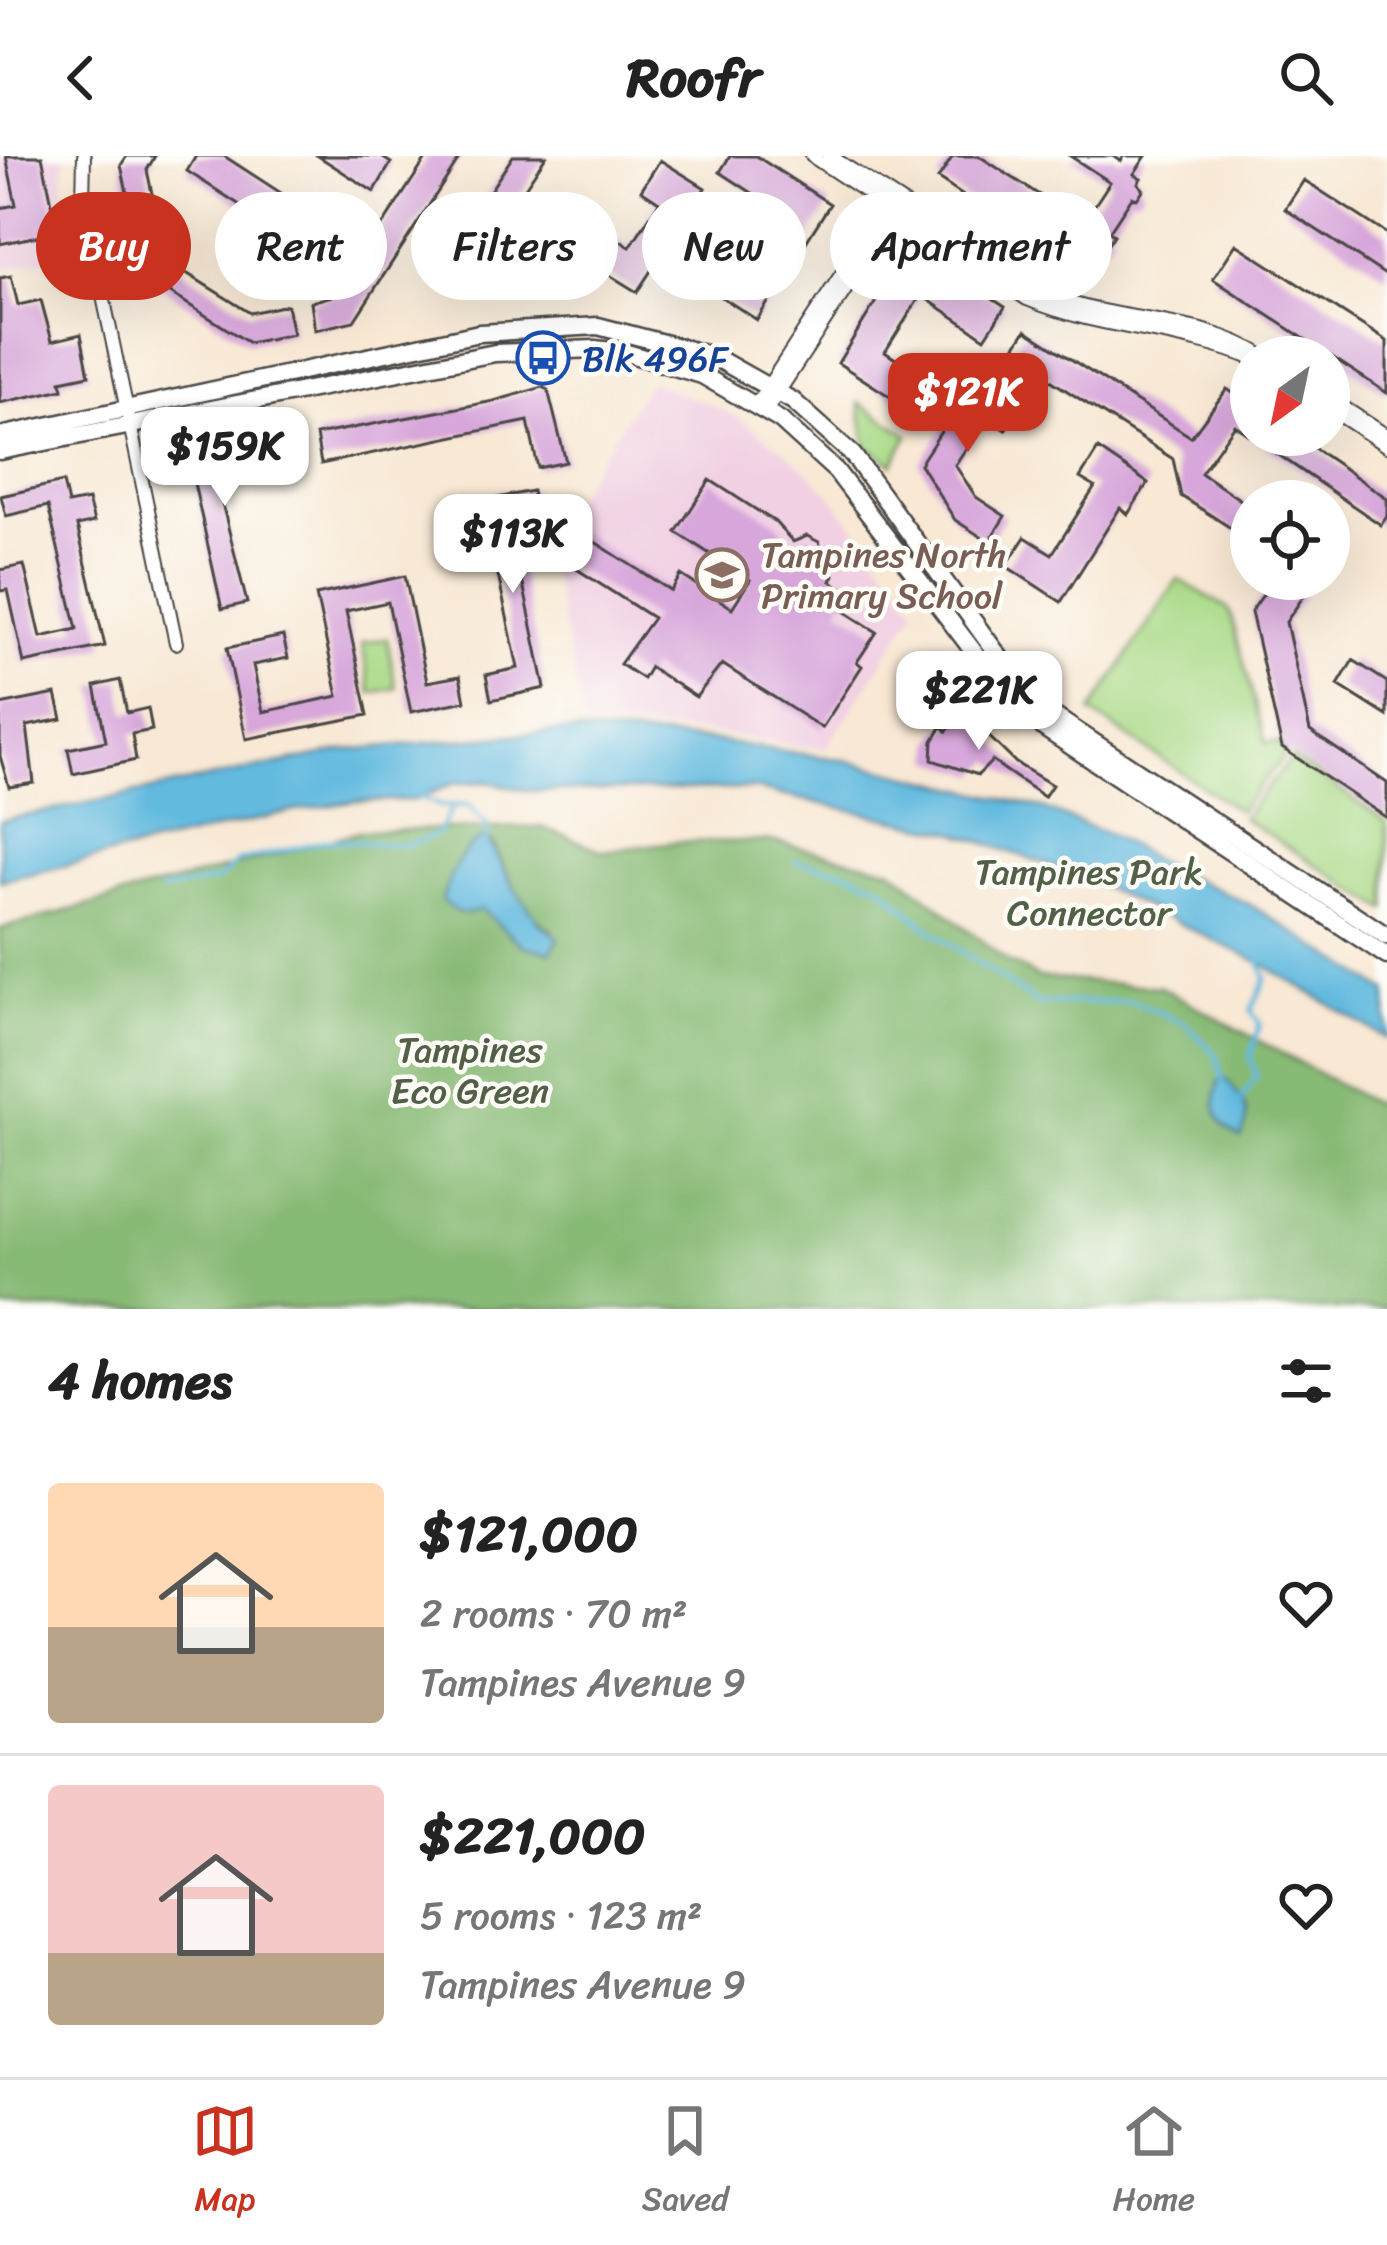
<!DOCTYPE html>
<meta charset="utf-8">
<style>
:root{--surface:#fff;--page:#f2f2f2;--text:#222;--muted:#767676;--line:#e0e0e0;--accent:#c8321e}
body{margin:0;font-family:Sriracha,sans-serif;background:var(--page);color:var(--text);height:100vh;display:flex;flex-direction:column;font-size:45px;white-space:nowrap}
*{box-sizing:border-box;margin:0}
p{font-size:39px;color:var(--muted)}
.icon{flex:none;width:66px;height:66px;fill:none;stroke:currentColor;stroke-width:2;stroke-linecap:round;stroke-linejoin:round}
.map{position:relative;height:1153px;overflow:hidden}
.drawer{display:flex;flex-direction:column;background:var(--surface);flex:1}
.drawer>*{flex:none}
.top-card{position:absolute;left:36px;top:36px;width:1317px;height:108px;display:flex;gap:24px}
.needle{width:78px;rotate:213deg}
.controls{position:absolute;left:1230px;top:180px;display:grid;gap:24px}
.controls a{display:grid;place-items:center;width:120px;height:120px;border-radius:50%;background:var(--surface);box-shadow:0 12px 48px #0002;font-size:60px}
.price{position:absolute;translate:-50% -102px;padding:0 27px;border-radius:24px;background:#fff;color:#222;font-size:39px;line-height:78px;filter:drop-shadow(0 3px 6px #0008)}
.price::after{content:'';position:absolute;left:50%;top:72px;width:36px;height:27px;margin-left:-18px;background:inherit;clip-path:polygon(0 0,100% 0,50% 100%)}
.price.active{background:var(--accent);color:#fff}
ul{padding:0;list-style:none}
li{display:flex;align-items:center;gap:36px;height:300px;padding:0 48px}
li+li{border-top:3px solid var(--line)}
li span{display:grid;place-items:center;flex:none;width:336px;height:240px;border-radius:12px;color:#555}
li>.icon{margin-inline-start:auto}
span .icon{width:144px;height:144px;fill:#fffc;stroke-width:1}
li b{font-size:51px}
h2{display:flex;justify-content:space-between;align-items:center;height:144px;padding:0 48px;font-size:51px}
.chip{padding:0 42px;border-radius:54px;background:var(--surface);box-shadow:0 12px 48px #0002;font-size:42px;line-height:108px}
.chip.active{background:var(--accent);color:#fff}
header{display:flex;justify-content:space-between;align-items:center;height:156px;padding:0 48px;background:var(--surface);font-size:54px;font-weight:700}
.menu{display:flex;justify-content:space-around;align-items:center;height:168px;border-top:3px solid var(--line);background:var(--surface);font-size:33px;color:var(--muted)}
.menu a{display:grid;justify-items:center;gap:6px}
.menu .active{color:var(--accent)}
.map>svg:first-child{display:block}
.built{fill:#f1d0e3}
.green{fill:#aada88;stroke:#6a825a;stroke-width:3}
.forest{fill:#87ba74;stroke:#597250;stroke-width:3;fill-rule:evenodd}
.water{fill:#62badf;stroke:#467285;stroke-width:3}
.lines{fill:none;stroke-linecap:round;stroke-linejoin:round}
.stream{stroke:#62badf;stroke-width:4.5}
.building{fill:#d7a6da}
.minor-casing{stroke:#4a4744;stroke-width:16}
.secondary-casing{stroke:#4a4744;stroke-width:21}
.minor{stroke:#fff;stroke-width:12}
.secondary{stroke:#fff;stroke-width:16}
.labels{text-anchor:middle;stroke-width:9;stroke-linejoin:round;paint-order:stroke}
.transit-label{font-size:36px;fill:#164399;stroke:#fdfcf7;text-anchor:start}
.education-label{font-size:36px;fill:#785e54;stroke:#fdfcf7;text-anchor:start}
.park-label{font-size:36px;fill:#516047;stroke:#fdfcf7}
</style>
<header><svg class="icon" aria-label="back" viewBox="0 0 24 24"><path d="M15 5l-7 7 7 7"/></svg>Roofr<svg class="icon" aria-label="search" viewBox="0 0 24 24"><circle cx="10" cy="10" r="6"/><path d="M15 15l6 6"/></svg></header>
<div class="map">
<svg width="1387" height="1153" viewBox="0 0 1387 1153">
<rect width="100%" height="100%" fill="#fdfcf7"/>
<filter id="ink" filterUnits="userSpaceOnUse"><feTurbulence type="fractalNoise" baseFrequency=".00833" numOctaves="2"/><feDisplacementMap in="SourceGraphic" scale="24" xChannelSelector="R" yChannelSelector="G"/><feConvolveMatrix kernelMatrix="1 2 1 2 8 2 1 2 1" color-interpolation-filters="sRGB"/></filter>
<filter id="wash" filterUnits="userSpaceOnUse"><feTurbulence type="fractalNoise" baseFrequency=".004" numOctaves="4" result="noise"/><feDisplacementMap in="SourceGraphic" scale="48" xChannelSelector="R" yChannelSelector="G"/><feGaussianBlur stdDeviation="2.7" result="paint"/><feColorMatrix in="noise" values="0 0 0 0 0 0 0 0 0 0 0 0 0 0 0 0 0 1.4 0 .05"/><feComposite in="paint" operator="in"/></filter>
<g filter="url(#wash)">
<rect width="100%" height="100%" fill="#f8e8d4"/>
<!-- built -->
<path class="built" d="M0,0H65L62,41L74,98L0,113Z
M650,225L734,259L786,296L829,337L916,453L826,593L703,576L585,570L545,386Z"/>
<!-- green -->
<path class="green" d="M859,247L909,279L893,308L867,290Z
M1178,423L1229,453L1266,587L1278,586L1286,598L1239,655L1091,556Z
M387,482L396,532L371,537L362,487Z
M1292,602L1387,666V754L1242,662Z"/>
<!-- forest -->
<path class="forest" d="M541,671L603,695L676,686L771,685L892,713L1007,805L1039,822L1161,831L1387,955V1153H0V773L363,675ZM493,687C507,718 522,757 552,774L511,781L496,763L480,753Z"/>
<!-- water -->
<path class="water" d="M560,575L708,584L844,604L1042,652L1115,681L1167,711L1249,748L1387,835V883L1261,807L1082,721L957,677L754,633L528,635L489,626L454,627L415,644L357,645L295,655L0,725V665L346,594Z
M486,681L514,732L541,768L559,782L550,796L523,790L481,753C463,762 457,758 442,744C449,720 461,690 486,681Z
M1222,919C1240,940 1255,953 1241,981C1213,969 1211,944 1222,919Z"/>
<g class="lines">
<!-- stream -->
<path class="stream" d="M420,641L441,650L468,649L487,669L486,681
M795,705L848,716L882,730L925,770L1038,848L1131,845L1185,867L1217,899L1223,925
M161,735L218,724L238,705L329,684L405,689L420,685L439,676L453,650
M1241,944L1257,920L1250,902L1260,868L1251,855L1266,822L1260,805"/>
</g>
<g id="blocks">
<!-- building -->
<path class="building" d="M6,0H42L58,76L0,88V52L16,49Z
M127,0H155L147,14L154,47L131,54L121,9Z
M196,0H224L367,93L428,0H461L354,165L315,174L311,146L339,138L350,120L187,15Z
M318,0H380L391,7L374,36Z
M513,0H546L516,45L560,74L573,55L630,91L659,46L641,34L660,4L705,32L680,70L749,116L786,59L720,16L730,0H756L830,48L757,164L660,101L637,136L540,76L527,98L472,62Z
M953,0H979L1058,51L1062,44L1087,61L1110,26L1070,0H1113L1121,5L1124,0H1146L1134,18L1141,22L1138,27L1143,34L1137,43L1132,41L1109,76L1114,79L1108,88L1099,86L1079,117L938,23Z
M1304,24L1387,78V120L1285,53Z
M166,73L172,108L250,157L287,149L293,178L249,187L150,124L139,78Z
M1236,88L1387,185V237L1213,123Z
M910,90L1005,151L985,182L921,139L885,196L936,230L917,258L838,207Z
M11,120L18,149L41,144L52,185L81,178L89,219L61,225L63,233L0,247V122Z
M1026,174L1191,281L1227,233L1251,249V279H1295L1387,342V360L1381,369L1235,269L1201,317L1251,351V385L1181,340L1173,303L1010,198Z
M978,219L1023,249L1005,274L987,261L955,309L976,341L1005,360L989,386L955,364L920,308Z
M543,231L548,234L566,306L538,312L528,265L321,308L316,279L494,245Z
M272,281L277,305L215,319L247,447L222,453L188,300Z
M1098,293L1148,327L1128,358L1120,352L1061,446L1006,410L1025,381L1052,398L1095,331L1080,322Z
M710,324L775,366L793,386L807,380L819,386L834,419L831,425L849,437L839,452L877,476L857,506L862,510L822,572L722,508L696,541L650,511L643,523L620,508L653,462L561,403L578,375L671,435L681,419L732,452L750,424L676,376Z
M63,326L68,348L88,344L94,366L77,370L105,490L24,507L8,434L0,435V414L24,409L41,481L77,473L48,350L6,360L1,340Z
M532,335L538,360L510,366L545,532L491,544L486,519L518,512L482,345Z
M405,420L427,526L460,520L465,545L411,556L388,446L346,455L368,559L246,583L227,492L283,480L288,502L253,509L263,556L338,540L316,439Z
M1274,423L1303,441L1286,466L1310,575L1387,627V662L1282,592L1251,456Z
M1353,504L1387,526V560L1338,529Z
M120,524L127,557L148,552L152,574L132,578L136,604L73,618L68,593L106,585L95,530Z
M56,538L62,563L27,570L34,627L9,631L0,600V549Z
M964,556L1016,607L1052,629L1044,641L992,605L978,619L932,604L933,585L942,570L947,575Z"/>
</g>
</g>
<g filter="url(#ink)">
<use href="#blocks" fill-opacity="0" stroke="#4a4744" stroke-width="3"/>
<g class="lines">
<!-- minor casing -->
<g class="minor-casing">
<path id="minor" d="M84,0L83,45L176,487
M812,0L1027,143C1100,174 1178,173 1251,202
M830,0L1035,133C1109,170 1195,156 1265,201
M1329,242L1387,280
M756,249L888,47
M1329,252L1387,290
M766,255L900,50"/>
</g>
<!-- secondary casing -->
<g class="secondary-casing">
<path id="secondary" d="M0,280L479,177L598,170L713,200L793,245L853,299L1003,506L1054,560L1387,780
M0,295L495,197L594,193L623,196L702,219L780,264L836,315L990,517L1044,572L1387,800"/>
</g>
<!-- minor -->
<use href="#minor" class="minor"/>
<!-- secondary -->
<use href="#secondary" class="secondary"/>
</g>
</g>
<!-- icons -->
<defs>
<g id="bus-ring" transform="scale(2.7)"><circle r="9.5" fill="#fdfcf7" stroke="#1a4fb4" stroke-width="1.5"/><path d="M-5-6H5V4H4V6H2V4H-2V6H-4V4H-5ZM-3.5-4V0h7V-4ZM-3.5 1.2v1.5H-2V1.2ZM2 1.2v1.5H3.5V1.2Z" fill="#1a4fb4"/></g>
<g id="school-ring" transform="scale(2.7)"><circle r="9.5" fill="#fdfcf7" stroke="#8d6e63" stroke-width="1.5"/><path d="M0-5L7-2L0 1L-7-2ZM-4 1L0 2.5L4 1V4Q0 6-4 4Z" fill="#8d6e63"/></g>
</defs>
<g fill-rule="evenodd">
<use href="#bus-ring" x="543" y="202"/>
<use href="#school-ring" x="722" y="419"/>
</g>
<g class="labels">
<!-- transit labels -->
<g class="transit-label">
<text x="582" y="215">Blk 496F</text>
</g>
<!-- education labels -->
<g class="education-label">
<text x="761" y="411">Tampines North<tspan x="761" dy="41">Primary School</tspan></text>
</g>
<!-- park labels -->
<g class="park-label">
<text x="1089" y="728">Tampines Park<tspan x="1089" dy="41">Connector</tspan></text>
<text x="470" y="906">Tampines<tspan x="470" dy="41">Eco Green</tspan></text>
</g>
</g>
</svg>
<div class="controls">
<a><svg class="needle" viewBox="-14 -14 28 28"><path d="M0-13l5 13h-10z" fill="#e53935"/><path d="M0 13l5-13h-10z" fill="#767676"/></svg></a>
<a><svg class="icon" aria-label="locate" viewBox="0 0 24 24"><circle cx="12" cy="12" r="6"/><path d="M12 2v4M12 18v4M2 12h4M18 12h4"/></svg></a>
</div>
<b class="price active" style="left:968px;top:299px">$121K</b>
<b class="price" style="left:225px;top:353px">$159K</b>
<b class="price" style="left:513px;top:440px">$113K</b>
<b class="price" style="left:979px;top:597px">$221K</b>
<div class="top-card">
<a class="chip active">Buy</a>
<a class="chip">Rent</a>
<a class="chip">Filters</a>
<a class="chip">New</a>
<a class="chip">Apartment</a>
</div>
</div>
<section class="drawer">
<h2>4 homes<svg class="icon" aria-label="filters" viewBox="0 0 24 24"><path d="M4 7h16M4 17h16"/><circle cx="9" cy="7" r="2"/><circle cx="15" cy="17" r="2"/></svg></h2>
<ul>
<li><span style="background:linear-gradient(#ffd9b3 60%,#b9a48a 0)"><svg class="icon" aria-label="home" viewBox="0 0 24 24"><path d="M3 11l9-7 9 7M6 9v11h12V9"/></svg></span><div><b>$121,000</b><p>2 rooms · 70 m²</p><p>Tampines Avenue 9</p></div><svg class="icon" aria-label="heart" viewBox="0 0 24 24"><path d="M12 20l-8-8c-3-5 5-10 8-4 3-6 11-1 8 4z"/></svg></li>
<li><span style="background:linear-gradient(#f6c9c9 70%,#b9a48a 0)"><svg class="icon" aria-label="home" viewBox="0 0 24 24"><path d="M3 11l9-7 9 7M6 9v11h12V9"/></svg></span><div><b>$221,000</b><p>5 rooms · 123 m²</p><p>Tampines Avenue 9</p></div><svg class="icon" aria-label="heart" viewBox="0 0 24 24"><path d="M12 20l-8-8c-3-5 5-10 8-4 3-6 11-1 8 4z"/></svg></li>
</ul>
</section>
<nav class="menu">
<a class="active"><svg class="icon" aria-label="map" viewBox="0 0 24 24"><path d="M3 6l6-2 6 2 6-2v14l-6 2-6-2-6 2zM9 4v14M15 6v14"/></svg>Map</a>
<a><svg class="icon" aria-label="saved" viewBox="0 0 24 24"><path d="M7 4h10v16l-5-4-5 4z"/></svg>Saved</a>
<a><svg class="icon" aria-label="home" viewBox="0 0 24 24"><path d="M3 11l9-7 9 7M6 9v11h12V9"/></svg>Home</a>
</nav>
